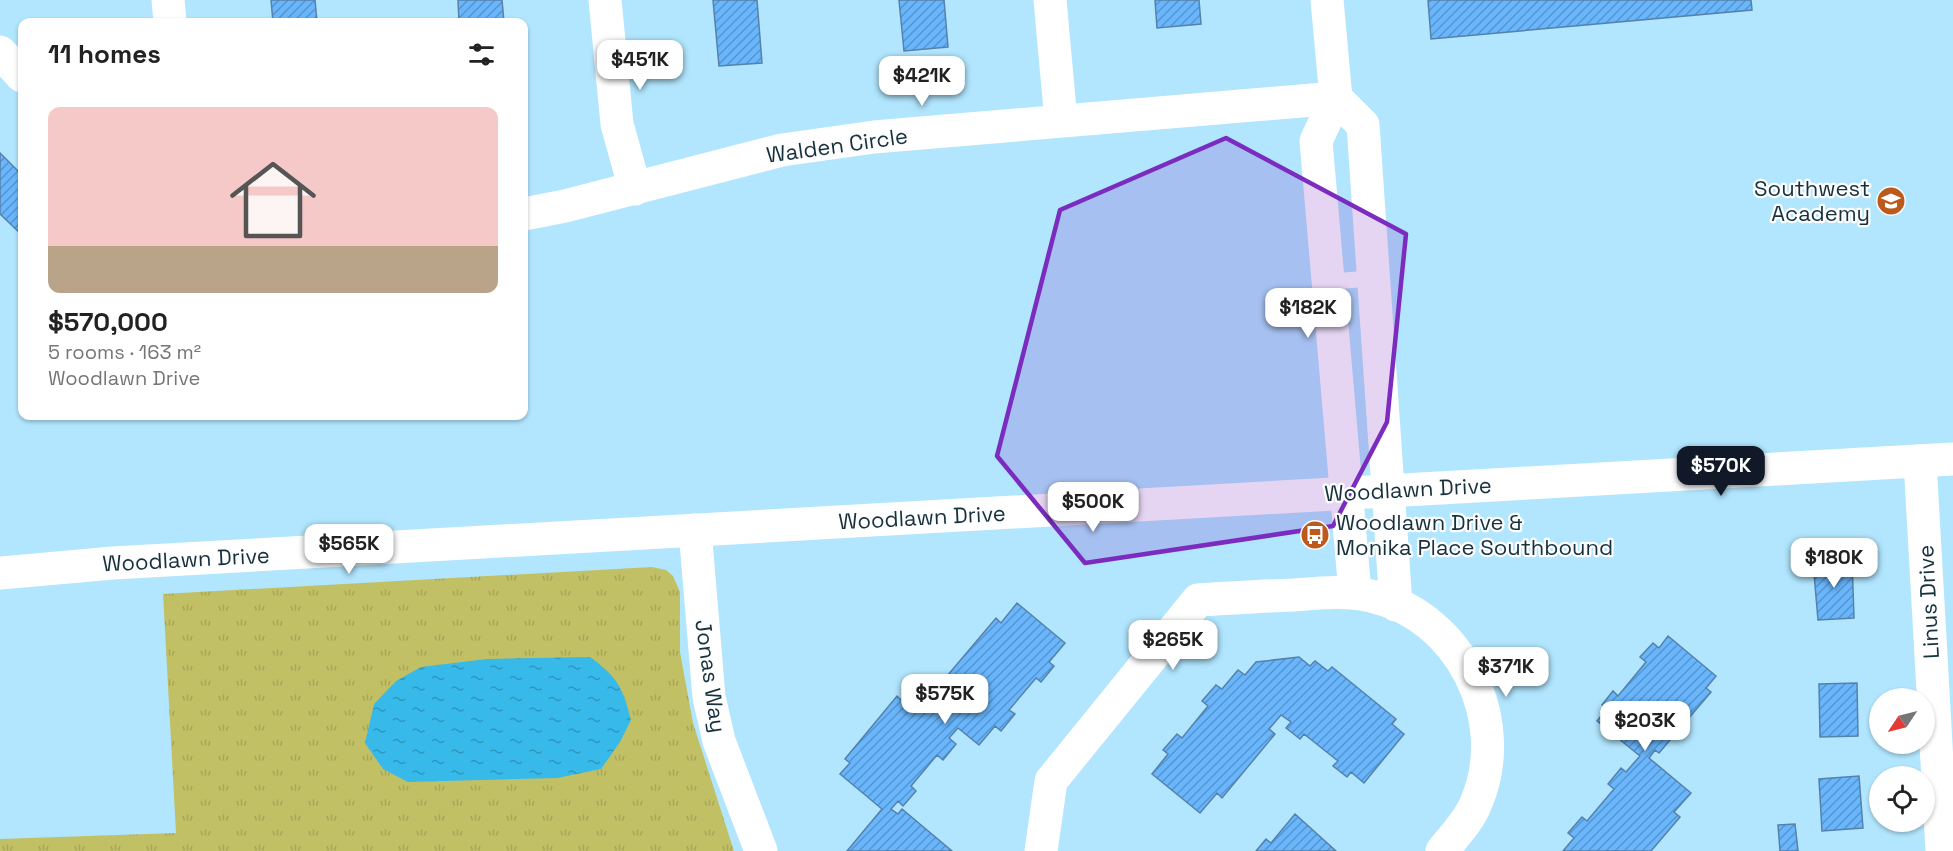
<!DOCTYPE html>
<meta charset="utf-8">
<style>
:root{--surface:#fff;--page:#f2f2f2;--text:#222;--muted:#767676;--line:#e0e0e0;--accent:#111827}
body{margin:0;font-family:"Space Grotesk",sans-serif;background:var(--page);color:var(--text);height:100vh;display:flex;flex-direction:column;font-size:22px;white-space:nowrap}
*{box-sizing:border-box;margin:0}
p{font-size:20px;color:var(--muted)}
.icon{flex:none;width:33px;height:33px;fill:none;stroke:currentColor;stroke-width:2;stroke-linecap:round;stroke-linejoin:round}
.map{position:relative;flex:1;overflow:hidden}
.details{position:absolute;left:18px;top:18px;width:510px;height:402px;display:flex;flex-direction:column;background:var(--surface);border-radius:12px;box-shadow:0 2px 4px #0004}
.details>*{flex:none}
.needle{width:39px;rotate:235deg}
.controls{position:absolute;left:1869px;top:688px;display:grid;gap:12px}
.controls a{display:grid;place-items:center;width:66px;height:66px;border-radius:50%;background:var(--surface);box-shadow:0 2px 4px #0004;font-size:30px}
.price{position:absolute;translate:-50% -51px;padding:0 14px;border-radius:12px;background:#fff;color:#222;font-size:20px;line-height:39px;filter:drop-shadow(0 2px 3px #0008)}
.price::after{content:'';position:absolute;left:50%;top:36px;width:18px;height:14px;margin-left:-9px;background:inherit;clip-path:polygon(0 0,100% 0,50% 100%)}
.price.on{background:var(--accent);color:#fff}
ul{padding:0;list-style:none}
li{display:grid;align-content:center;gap:12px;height:318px;padding:0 30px}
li+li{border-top:2px solid var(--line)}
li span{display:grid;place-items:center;height:186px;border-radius:12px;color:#555}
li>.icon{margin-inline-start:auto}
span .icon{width:108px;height:108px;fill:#fffc;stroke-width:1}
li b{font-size:26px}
h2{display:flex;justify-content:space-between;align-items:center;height:72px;padding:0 30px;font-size:26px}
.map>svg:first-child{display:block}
.park{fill:url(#park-tufts)}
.water{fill:url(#water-ripples)}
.building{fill:url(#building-hatch);stroke:#5581aa;stroke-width:1.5}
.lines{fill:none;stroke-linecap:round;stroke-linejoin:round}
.service{stroke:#fff;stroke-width:16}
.minor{stroke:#fff;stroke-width:33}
.secondary{stroke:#fff;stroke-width:33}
.marked{fill:#7b2cbf;fill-opacity:0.2;stroke:#7b2cbf;stroke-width:4.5;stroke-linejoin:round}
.labels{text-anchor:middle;stroke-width:4.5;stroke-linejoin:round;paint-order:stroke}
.street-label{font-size:22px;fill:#16313d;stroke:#fefefe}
.poi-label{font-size:22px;fill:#16313d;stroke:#fefefe;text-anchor:end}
</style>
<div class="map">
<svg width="1953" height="851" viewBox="0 0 1953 851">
<defs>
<pattern id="park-tufts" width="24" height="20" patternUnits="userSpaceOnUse" patternTransform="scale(1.5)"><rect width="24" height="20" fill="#c2c064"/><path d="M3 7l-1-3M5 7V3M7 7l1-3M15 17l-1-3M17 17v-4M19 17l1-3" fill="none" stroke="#a6a558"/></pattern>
<pattern id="water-ripples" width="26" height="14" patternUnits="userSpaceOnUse" patternTransform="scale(1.5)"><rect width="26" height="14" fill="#37b9e9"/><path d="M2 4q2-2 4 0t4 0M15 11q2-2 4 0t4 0" fill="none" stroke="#2d97be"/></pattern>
<pattern id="building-hatch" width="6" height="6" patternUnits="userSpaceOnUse" patternTransform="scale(1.5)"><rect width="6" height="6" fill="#69b6fd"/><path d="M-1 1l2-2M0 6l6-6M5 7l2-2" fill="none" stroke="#5595ce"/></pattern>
</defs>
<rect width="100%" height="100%" fill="#b1e6fe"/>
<!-- park -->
<path class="park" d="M652,567L666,570L673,576L680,592V652L693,723L734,851H0V839L176,833L163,594Z"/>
<!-- water -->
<path class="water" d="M590,657C618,678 622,686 631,720L620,742L601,769L557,778L408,782L383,769L365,743L374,704L396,681L421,667L487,659Z"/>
<!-- building -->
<path class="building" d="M271,0H315L317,22H273Z
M458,0H502L504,22H459Z
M713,0H757L762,63L719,66Z
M899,0H944L948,47L904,51Z
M1155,0H1199L1201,24L1157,28Z
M1428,0H1751L1752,10L1431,39Z
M0,153L22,175V235L0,214Z
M1852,559L1854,618L1818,620L1813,562Z
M1017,603L1065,643L1049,662L1054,666L1041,682L1036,678L1009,710L1015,714L1001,731L995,726L979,745L958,728L949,738L956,744L943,760L937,755L911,786L916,791L903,806L898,801L891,809L898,814L902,809L952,851H847L882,809L840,774L850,763L845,759L897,696L901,700L912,687L933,704L948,687L942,682L996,618L1001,623Z
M1668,636L1716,676L1706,688L1711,692L1659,753L1655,750L1649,758L1691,793L1674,812L1680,817L1651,851H1563L1574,838L1568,833L1582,817L1587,821L1614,789L1608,784L1621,768L1626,772L1640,756L1597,721L1607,709L1602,705L1613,691L1618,696L1646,662L1640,657L1653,643L1659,648Z
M1299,657L1310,666L1315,661L1328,671L1332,667L1396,719L1392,724L1404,734L1364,783L1351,772L1347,777L1333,766L1338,761L1304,734L1300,739L1286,728L1291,722L1281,715L1269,729L1275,734L1222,798L1217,793L1200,813L1152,774L1168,754L1163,750L1177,734L1182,738L1208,706L1202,701L1216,685L1222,689L1238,670L1245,675L1256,662Z
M1857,683L1858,736L1820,737L1819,684Z
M1859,776L1863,828L1822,831L1819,779Z
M1295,814L1336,851H1256L1266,839L1271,843Z
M1795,824L1798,851H1780L1778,825Z"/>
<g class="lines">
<!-- service -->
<path class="service" d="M1328,282L1374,278"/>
<!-- minor -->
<path class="minor" d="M168,0L170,22
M605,0L617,124L635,189
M1050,0L1061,121
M1327,0L1336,98L1316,141L1355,593
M0,52L22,76
M1336,98L1363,125L1396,605
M524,214L565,206L782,150L874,137L1336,98
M1920,461L1942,851
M695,530L709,697L719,741L761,851
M1041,851L1051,781L1198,600C1230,598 1262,596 1294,595C1319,593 1346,590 1371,596C1460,615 1512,720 1476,803C1469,821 1454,836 1442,851"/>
<!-- secondary -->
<path class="secondary" d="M0,573L113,563L1953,459"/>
</g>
<!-- marked area -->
<path class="marked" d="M1226,138L1406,234L1387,422L1333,526L1085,563L997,456L1060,210Z"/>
<!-- icons -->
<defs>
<g id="school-disc" transform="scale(1.5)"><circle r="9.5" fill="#bc5a1d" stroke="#fefefe"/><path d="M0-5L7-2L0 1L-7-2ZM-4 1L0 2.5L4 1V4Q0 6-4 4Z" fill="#fff"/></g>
<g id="bus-disc" transform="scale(1.5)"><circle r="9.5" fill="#bc5a1d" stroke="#fefefe"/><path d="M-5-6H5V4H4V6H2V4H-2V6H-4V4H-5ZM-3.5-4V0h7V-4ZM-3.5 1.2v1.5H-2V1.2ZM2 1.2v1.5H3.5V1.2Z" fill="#fff"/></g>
</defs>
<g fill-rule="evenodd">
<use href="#school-disc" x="1891" y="201"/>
<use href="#bus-disc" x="1315" y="535"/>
</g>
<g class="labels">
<!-- street labels -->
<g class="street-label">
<text transform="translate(837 145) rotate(-8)" y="8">Walden Circle</text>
<text transform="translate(1408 489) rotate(-3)" y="8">Woodlawn Drive</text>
<text transform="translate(922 517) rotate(-3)" y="8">Woodlawn Drive</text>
<text transform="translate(186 559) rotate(-3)" y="8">Woodlawn Drive</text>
<text transform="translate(1928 602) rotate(-93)" y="8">Linus Drive</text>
<text transform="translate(711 676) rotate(82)" y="8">Jonas Way</text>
</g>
<!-- poi labels -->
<g class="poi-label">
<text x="1870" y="196">Southwest<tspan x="1870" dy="25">Academy</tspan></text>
<text x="1336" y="530" text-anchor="start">Woodlawn Drive &amp;<tspan x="1336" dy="25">Monika Place Southbound</tspan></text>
</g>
</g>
</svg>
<div class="controls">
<a><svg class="needle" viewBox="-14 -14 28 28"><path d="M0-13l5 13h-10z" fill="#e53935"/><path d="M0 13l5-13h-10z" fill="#767676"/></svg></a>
<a><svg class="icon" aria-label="locate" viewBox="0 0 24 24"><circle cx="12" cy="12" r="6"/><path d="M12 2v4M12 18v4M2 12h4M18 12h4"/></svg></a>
</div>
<b class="price" style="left:640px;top:91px">$451K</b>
<b class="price" style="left:922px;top:107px">$421K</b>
<b class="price" style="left:1308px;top:339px">$182K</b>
<b class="price on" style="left:1721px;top:497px">$570K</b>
<b class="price" style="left:1093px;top:533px">$500K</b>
<b class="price" style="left:349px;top:575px">$565K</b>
<b class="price" style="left:1834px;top:589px">$180K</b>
<b class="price" style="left:1173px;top:671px">$265K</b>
<b class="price" style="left:1506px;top:698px">$371K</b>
<b class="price" style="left:945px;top:725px">$575K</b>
<b class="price" style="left:1645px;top:752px">$203K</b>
<section class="details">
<h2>11 homes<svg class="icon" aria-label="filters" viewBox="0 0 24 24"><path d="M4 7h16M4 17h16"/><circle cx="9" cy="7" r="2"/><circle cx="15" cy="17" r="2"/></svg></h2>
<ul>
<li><span style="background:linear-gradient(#f6c9c9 75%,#b9a48a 0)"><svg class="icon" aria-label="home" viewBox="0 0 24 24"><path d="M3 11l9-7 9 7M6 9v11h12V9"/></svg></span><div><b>$570,000</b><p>5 rooms · 163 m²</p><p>Woodlawn Drive</p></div></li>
</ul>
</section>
</div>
